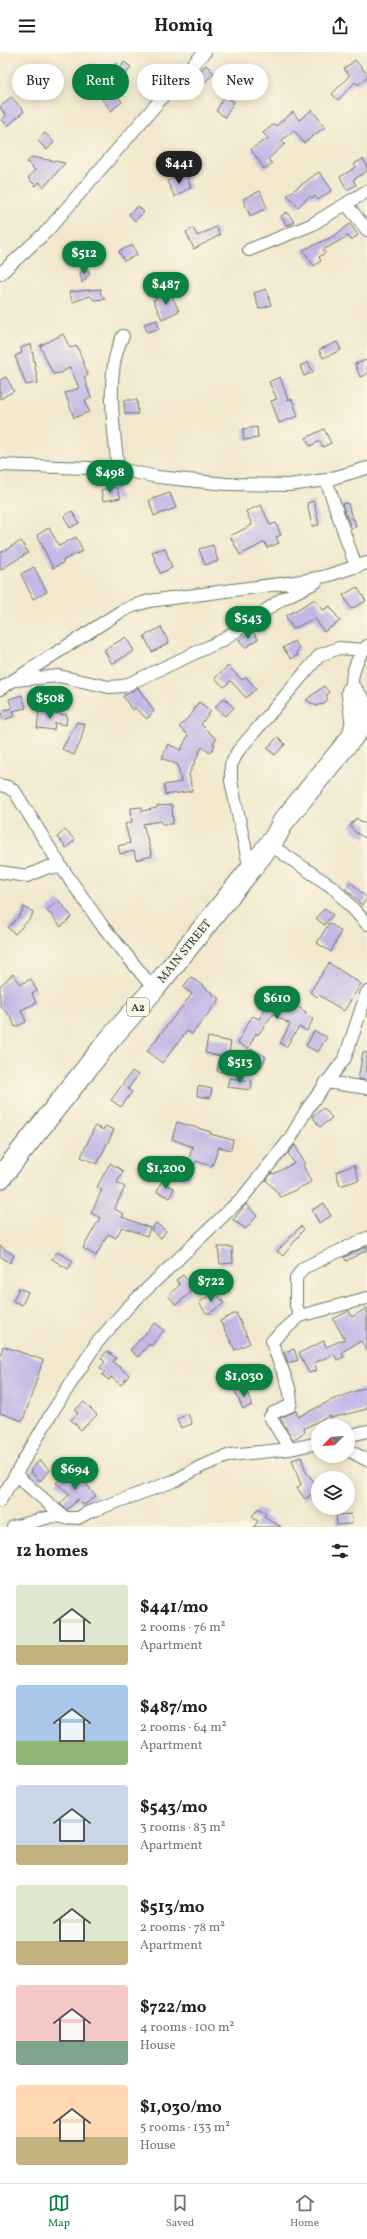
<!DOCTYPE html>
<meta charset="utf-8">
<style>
:root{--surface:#fff;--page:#f6f6f6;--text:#202124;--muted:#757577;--line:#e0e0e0;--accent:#0b8043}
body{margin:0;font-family:Vollkorn,serif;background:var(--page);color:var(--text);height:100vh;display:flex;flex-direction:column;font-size:15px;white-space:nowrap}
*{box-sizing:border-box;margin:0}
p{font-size:13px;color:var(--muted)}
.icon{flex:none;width:22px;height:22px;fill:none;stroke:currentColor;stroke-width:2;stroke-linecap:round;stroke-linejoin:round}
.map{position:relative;height:1475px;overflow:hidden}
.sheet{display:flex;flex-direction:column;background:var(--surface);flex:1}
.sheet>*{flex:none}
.hud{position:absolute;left:12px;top:12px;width:343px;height:36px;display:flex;gap:8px}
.needle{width:26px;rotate:246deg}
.fabs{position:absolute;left:311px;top:1367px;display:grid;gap:8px}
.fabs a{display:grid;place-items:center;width:44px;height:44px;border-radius:50%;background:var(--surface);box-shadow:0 2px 10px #0003;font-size:20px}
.price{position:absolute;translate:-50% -34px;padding:0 9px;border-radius:14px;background:var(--accent);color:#fff;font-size:13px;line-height:26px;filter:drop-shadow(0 1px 2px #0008)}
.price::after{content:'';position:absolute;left:50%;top:24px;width:12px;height:9px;margin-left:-6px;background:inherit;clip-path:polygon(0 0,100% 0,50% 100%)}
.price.on{background:#222;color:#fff}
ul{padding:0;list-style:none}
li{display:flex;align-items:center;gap:12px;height:100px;padding:0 16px}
li span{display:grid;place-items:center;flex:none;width:112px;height:80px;border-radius:4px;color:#555}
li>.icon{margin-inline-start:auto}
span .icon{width:48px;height:48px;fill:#fffc;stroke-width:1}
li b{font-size:17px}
h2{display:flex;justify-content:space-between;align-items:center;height:48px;padding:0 16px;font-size:17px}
.chip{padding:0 14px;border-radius:18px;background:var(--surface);box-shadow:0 2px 10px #0003;font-size:14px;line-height:36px}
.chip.on{background:var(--accent);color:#fff}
header{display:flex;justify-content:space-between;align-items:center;height:52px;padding:0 16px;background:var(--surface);font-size:18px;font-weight:700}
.dock{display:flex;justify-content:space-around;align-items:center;height:56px;border-top:1px solid var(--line);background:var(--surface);font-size:11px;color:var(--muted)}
.dock a{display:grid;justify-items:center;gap:2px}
.dock .on{color:var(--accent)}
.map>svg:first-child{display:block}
.building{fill:#c3b7e5}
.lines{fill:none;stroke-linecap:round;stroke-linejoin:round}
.street-casing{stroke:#68796a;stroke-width:14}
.highway-casing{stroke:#68796a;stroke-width:23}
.street{stroke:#fff;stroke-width:12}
.highway{stroke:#fff;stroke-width:21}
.labels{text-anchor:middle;stroke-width:3.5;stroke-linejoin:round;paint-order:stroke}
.shield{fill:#fcf5e5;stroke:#617469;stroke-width:1}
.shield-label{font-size:11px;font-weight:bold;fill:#1f3d34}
.street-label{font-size:12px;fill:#1f3d34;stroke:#fcf5e5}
</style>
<header><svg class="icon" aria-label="menu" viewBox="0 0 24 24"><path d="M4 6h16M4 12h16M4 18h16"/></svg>Homiq<svg class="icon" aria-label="share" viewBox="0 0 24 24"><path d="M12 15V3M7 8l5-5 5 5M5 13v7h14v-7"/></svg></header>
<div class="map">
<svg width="367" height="1475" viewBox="0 0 367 1475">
<rect width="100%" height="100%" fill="#fcf5e5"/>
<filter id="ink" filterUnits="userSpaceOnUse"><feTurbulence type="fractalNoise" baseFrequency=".025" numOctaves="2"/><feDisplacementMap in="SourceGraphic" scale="8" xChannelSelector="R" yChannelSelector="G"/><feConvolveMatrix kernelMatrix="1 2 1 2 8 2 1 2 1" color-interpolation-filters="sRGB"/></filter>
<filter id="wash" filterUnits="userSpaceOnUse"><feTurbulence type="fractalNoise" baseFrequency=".012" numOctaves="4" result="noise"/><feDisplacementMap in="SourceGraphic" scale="16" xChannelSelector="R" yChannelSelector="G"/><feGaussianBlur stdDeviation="0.9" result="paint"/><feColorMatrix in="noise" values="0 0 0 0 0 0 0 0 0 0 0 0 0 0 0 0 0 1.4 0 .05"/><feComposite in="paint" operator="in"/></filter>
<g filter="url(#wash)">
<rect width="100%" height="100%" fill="#f1e8cd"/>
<g id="blocks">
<!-- building -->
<path class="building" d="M355,8L367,22V25L358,33L355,30L338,48L332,42L349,24L344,17Z
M124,10L131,15L123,26L120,24L111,36L102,29L116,11L121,15Z
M88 18a5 5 0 1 1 10 0a5 5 0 1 1-10 0Z
M206,13L214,21L205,30L197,22Z
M222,21L232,30L225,37L216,28Z
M113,38L122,50L111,59L102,47Z
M225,44L234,50L225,65L216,59Z
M11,45L24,59L8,74L2,68L6,64L0,55Z
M312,58L325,75L304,91L294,78L282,88L285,92L268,107L272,112L264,117L251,97L268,86L263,81L274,72L276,74L293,60L299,68Z
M45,81L54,90L47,98L38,89Z
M32,105L65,111L44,135L39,130L36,134L28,126L35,118L27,110Z
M363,107L367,113V119L353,128L356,133L347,138L340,125L356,115L354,112Z
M319,120L332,138L318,148L315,144L312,146L310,144L298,155L287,143Z
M185,121L191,135L175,145L167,129Z
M260,139L267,156L250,164L243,147Z
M138,154L144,160L135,169L129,162Z
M287,160L294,170L287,174L281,164Z
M350,172L358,183L351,188L348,184L323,198L325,201L319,205L321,209L314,214L303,198L334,184Z
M216,175L220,183L194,197L186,180L193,176L197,184Z
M133,193L137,203L124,209L119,199Z
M83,217L88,218L90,222L82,231L80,221Z
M101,237L100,241L105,247L94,248L90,244L73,250L69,240Z
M266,237L271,253L259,257L254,241Z
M170,240L179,259L162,267L153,248Z
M157,268L159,277L147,280L144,272Z
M63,282L70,296L77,294L88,323L84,325L91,346L85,348L89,360L74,366L65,341L79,336L70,315L61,321L53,322L40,294Z
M337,290L341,298L323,306L319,298Z
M31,292L38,331L26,333L15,304L22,301L21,296Z
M367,308V322L360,325L355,312Z
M308,310L313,320L304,324L300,314Z
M6,325L14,339L0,347V328Z
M280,325L288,348L292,347L298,364L279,371L271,349L277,347L269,330Z
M124,348H137L138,362H125Z
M257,375L258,386L244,388L243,377Z
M324,377L331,391L323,395L320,389L310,394L306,386Z
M116,435L121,446L103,449L101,438Z
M170,441L176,456L154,464L149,448Z
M314,449L319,473L312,474L307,451Z
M348,451L352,467H354L356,475L351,476L342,452Z
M261,453L270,473L276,471L281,483L276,485L279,491L267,496L265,490L240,503L230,484L252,473L246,459Z
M72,459L79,471L70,476L64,464Z
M49,476L59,494L76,485L83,499L63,508L64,510L53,516L37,483Z
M21,489L28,501L0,518V501Z
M213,493L218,509L205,513L199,497Z
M165,496L172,516L160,521L152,500Z
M34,515L47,540L33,547L21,522Z
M357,535L366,549L351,557L343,543Z
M315,547L323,558L330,554L340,569L324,580L315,566L293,577L286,564Z
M161,575L169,591L152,600L144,584Z
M252,579L258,587L245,596L239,588Z
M126,585L134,599L112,612L104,598Z
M294,589L300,597L296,600L298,603L291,607L283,596Z
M228,614L242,628L246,625L256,637L246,646L231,629L224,635L215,626Z
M324,634L329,640L326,645L328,647L323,653L320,652L317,654L306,648Z
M138,636L154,659L147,667L135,656L132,658L123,644Z
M22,643L26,656L13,659L15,664L3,668L1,659L12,656L9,647Z
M224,646L234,656L225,664L215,655Z
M199,650L211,659L201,672L216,687L213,692L215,693L210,701L202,695L189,722L192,739L165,743L164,733L181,730L178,713L162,706L168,692L181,698L188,683L179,675L195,658L193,657Z
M39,659L67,663L66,673L55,671L54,678L37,676Z
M77,670L85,672L80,691L74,703L62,697Z
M278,685L285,692L275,703L267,696Z
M172,753L173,772H162L161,769L143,772L152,804L136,808L134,799L120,802L118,794L130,791L125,772L132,770L131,756L142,755V759L157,756V754Z
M356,766L367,773V787L355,780L350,774Z
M65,778L75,788L66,796L57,785Z
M351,830L367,846L362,853L345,836Z
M58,848L72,865L61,875L47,858Z
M24,855L33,860L31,866L15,882L8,876L21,862Z
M325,856L333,863L324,873L316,866Z
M329,871L341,879L331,900L317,891Z
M329,911L361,932L344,959L319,943L317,945L310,940Z
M13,922L21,932L31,927L37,939L32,942L36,951L21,958L26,970L15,975L11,965L0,954V934Z
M191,925L220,947L192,982L187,979L162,1011L147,999L192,942L183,935Z
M275,940L306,960L305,962L313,967L307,979L299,975L286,995L280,991L290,972L273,962L258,983L256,981L248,997L238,991L247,972L253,964L259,967Z
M314,979L327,985L318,1000L306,994Z
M208,985L231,990L225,1020L217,1019L220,1004L205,1001Z
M251,997L266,1005L261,1015L246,1008Z
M363,1000L367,1001V1028L358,1027Z
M132,1019L138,1023L128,1037L132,1040L121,1055L111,1048Z
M229,1026L252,1029L251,1038L227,1035Z
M198,1034L212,1037L210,1046L197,1044Z
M324,1056L332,1066L320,1075L312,1064Z
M177,1070L211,1080L210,1082L233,1088L231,1098L219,1095L212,1114L196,1109L188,1129L181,1126L193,1095L172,1087Z
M95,1074L103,1078L105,1074L114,1078L97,1112L81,1105Z
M295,1093L305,1112L303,1113L311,1130L281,1145L266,1128L272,1121L274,1122L294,1111L288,1101Z
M110,1111L123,1119L117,1131L125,1135L114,1157L124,1162L122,1165L150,1176L147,1184L122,1175L116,1186L108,1182L96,1204L83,1196L100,1166L91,1161L102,1138L97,1135Z
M354,1113L359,1128L340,1134L336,1120Z
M161,1130L174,1136L170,1146L157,1140Z
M324,1151L331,1164L319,1171L312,1158Z
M246,1152L257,1164L246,1177L233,1168Z
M156,1171L166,1179L161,1186L151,1178Z
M301,1174L304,1177L283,1204L277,1199Z
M0,1194L14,1203L10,1211L0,1204Z
M367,1194V1198L346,1209L344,1205Z
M218,1195H232L233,1211L220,1212Z
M57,1200L73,1209L68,1217L52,1207Z
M183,1223L192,1234L189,1237L191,1240L176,1253L168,1243L180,1233L176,1228Z
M215,1223L221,1233L214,1238L207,1227Z
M19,1236L28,1240L22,1253L13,1249Z
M215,1239L224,1251L210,1261H206L199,1251Z
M367,1256V1299L361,1289L342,1300L344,1305L337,1308L334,1302L314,1311L317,1318L309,1321L299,1301L324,1289L326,1295L345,1287L333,1267L349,1259L352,1265Z
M236,1261L250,1291L235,1298L220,1269Z
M155,1271L164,1278L151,1294L149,1292L138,1305L130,1298Z
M3,1294L43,1308L23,1369L0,1361V1305Z
M294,1297L298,1308L288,1311L284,1300Z
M107,1299L116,1306L113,1310L129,1323L121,1333L111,1325L109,1328L102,1323L105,1320L100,1316L105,1310L101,1306Z
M245,1335L252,1353L243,1357L235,1339Z
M367,1335V1357L331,1366L330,1364L304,1376L305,1380L293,1388L280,1366L296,1359L298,1365L334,1347Z
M84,1350L97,1363L81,1378L71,1368L78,1361L75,1358Z
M188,1362L192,1372L181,1376L177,1367Z
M301,1405L306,1420L318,1435V1438L305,1447L297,1436L301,1433L292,1408Z
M40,1408L50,1418L40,1429L30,1419Z
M63,1422L73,1430L79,1423L96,1444L84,1453L78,1447L67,1458L60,1452L70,1442L56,1431Z
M258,1456L266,1461L264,1464L281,1475H254L258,1469L252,1465Z
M351,1462L352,1472L337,1473L336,1463Z"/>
</g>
</g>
<g filter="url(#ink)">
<use href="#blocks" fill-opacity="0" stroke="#68796a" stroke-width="1"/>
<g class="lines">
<!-- street casing -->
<g class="street-casing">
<path id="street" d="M347,153L367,178
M249,198L311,173L367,139
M0,222L47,179L174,32L205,0
M0,413L118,417L158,425L226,432L289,433L326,428L367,416
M118,417C114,377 104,320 123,284
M326,428L356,515
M15,628L59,624L109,635L124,634L223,588L282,547L316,530
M355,636L367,652
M0,637L120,560L133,554L149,549L302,529L326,524L367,511
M354,644C348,628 356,606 367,594
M0,733L8,735L15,740L62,816L101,872L154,937
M269,792L335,837L367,872
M250,818L231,729V713L238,699L320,603L339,596L364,598
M0,820L27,824L48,815L62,816
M326,1030L367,1036
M300,1264L296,1253V1226L303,1216L367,1186
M348,1384L367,1379
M290,1397L270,1365L273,1361L290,1354C295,1338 276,1308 272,1289L300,1264L367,1246
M348,1398L367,1408
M16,1423L65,1466
M0,1449L51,1362L96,1292L127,1256L243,1145L290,1087L307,1057L345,1006L367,940
M13,1475L53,1464L78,1466L89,1460L174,1429L202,1414L230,1403L290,1397L318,1391"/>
</g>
<!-- highway casing -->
<g class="highway-casing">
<path id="highway" d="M352,640L356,670L353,683
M0,1126L110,987L154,937L250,818L276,784L283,770L367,667"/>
</g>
<!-- street -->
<use href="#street" class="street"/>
<!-- highway -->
<use href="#highway" class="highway"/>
</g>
</g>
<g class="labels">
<!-- shield labels -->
<rect class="shield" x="127" y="946" width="22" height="18" rx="3"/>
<g class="shield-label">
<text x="138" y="959">A2</text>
</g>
<!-- street labels -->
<g class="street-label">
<text transform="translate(184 899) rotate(-51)" y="4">MAIN STREET</text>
</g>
</g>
</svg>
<div class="fabs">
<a><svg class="needle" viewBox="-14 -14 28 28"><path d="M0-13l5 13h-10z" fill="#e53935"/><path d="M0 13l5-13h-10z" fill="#757577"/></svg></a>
<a><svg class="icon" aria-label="layers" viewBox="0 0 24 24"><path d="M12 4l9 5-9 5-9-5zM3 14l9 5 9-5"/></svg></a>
</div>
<b class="price on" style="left:179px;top:133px">$441</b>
<b class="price" style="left:84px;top:223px">$512</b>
<b class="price" style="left:166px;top:254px">$487</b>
<b class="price" style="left:110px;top:442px">$498</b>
<b class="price" style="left:248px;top:588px">$543</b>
<b class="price" style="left:50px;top:668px">$508</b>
<b class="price" style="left:277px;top:968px">$610</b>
<b class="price" style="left:240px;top:1032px">$513</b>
<b class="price" style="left:166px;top:1138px">$1,200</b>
<b class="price" style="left:211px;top:1251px">$722</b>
<b class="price" style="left:244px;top:1346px">$1,030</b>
<b class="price" style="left:75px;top:1439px">$694</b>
<div class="hud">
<a class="chip">Buy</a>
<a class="chip on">Rent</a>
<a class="chip">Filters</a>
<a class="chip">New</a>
</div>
</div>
<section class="sheet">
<h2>12 homes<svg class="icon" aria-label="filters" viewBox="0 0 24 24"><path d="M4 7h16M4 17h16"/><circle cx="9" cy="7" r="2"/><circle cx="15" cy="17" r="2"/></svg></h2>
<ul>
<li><span style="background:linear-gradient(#dfe7d0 75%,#c2b280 0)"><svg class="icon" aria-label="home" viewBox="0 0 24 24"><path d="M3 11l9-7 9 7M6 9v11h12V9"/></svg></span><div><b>$441/mo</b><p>2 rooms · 76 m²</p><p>Apartment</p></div></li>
<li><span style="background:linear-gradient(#a9c7e8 70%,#8fb573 0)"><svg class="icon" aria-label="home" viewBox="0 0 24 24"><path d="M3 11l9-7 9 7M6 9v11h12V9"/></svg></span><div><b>$487/mo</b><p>2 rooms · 64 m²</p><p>Apartment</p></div></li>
<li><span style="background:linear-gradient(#c9d6e8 75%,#c2b280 0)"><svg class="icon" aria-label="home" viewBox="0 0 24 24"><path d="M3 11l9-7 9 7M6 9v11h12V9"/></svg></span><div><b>$543/mo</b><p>3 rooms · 83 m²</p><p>Apartment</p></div></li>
<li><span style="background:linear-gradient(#dfe7d0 70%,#c2b280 0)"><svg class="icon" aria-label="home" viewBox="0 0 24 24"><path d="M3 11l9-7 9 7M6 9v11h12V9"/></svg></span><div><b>$513/mo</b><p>2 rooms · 78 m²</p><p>Apartment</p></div></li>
<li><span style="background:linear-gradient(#f6c9c9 70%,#7fa58c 0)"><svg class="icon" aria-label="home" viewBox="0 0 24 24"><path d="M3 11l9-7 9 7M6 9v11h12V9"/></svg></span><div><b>$722/mo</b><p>4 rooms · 100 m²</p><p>House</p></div></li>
<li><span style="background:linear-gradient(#ffd9b3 65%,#c2b280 0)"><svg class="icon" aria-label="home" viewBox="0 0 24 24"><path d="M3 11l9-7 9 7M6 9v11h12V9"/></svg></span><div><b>$1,030/mo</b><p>5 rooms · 133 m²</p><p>House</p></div></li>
</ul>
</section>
<nav class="dock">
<a class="on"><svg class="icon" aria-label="map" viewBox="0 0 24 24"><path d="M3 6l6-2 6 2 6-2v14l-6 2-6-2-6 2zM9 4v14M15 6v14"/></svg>Map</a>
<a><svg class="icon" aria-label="saved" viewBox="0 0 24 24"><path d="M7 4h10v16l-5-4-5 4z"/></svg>Saved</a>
<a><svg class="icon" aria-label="home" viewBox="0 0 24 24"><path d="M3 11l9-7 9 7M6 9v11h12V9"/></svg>Home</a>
</nav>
